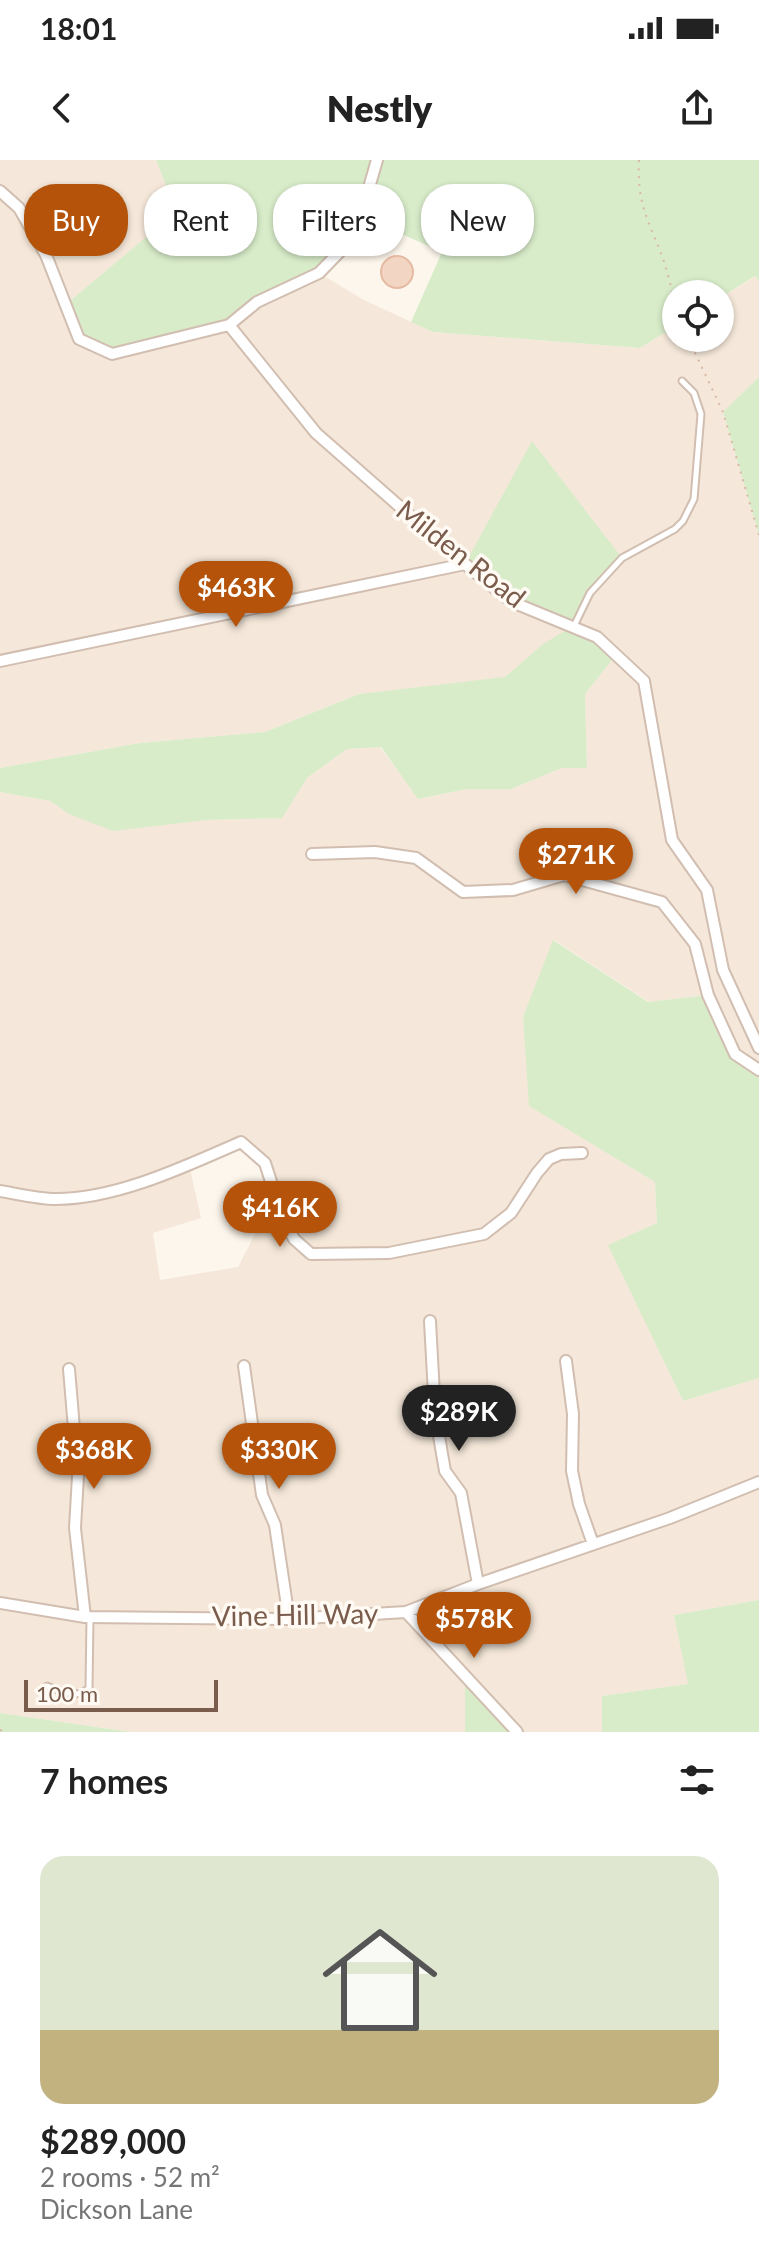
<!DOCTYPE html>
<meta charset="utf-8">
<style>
:root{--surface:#fff;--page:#f6f6f6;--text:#222;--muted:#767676;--accent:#b45309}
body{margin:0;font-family:Lato,sans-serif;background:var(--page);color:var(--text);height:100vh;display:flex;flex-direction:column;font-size:30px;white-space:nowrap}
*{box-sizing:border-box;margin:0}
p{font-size:26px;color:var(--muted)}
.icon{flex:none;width:44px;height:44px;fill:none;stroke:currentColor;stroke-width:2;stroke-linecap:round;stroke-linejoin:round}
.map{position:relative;height:1572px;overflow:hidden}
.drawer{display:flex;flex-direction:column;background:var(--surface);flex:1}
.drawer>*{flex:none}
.top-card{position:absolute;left:24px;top:24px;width:712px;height:72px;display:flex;gap:16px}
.controls{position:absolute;left:662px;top:120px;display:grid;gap:16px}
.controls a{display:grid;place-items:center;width:72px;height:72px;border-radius:50%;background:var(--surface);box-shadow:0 2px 6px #0004;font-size:40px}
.scale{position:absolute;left:24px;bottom:20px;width:194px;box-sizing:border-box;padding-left:8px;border:4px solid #7a5c4d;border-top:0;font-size:22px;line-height:28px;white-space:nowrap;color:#7a5c4d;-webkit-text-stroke:6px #fffaf3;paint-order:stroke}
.price{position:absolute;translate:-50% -68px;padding:0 18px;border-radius:28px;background:var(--accent);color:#fff;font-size:26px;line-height:52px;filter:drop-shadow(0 2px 4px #0008)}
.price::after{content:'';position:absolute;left:50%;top:48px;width:24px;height:18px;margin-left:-12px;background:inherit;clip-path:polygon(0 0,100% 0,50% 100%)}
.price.current{background:#222;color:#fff}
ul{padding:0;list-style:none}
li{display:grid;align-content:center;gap:16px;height:424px;padding:0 40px}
li span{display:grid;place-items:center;height:248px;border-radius:24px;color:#555}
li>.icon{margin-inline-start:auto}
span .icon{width:144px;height:144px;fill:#fffc;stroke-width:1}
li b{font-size:34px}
h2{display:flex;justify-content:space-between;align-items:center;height:96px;padding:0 40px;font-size:34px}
.chip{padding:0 28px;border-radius:32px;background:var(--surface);box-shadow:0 2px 6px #0004;font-size:28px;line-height:72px}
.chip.current{background:var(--accent);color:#fff}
.status{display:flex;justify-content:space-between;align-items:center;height:56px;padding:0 40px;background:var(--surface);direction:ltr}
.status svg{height:22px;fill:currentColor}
header{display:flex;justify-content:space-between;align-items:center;height:104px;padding:0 40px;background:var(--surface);font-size:36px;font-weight:800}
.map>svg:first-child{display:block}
.residential{fill:#f5e8da;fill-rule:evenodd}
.green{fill:#d8ecc9}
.building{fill:#f3d5c3;stroke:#e6bba3;stroke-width:2}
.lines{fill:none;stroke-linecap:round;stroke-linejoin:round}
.lane-casing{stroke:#d1beb0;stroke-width:9}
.street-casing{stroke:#d1beb0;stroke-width:14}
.path{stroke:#d9b8a5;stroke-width:2;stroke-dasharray:2 6;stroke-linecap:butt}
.lane{stroke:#fff;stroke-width:5}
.street{stroke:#fff;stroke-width:10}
.labels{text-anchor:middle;stroke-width:7;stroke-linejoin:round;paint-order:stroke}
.street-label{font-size:28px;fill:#7a5c4d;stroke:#fffaf3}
</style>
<div class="status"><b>18:01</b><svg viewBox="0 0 49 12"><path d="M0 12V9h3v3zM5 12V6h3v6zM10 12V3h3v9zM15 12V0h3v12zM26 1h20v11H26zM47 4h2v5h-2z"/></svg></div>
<header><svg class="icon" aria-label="back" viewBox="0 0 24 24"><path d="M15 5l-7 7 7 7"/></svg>Nestly<svg class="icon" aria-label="share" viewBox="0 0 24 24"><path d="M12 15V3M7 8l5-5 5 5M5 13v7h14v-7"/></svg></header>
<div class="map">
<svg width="759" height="1572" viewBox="0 0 759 1572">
<rect width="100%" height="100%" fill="#fdf6ec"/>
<!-- residential -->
<path class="residential" d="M0,0H156L177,52L64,146L257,142L319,113L364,140L433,172L640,188L676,166V178H720V138L756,116L759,121V218L723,252L759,375V910L735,894L708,835L649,842L554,780L523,857L530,946L655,1022L657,1063L609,1085L683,1241L759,1218V1440L674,1455L689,1524L603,1536L602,1572H517L465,1517V1572H131L0,1553V632L50,641L69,654L206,660L281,658L307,618L347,589L380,587L419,639L467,629H511L562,608H587L585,534L616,495L543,484L505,518L359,534L265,572L140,583L0,608ZM242,982L265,1003L275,1035L238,1107L160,1120L153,1073L201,1058L189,1004Z"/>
<!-- green -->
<path class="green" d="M156,0H759V121L755,116L720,138V134H676V166L640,188L433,172L411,162L442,92L361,56L355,76L319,113L257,142L229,165L112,194L79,179L64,146L176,52Z
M759,217V375L723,252Z
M532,281L622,398L590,433L573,467L616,495L585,534L587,608H562L511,629H467L418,639L381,587L347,589L307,618L282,658L206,660L113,671L69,654L50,641L0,632V608L140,583L265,572L359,534L505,517L543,484L572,467L512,442L465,404Z
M553,780L648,842L708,835L735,894L759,910V1218L683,1241L608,1085L657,1063L655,1022L529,946L523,857Z
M759,1440V1572H602V1536L688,1524L674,1455Z
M465,1516L517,1572H465Z
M0,1553L131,1572H0Z"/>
<!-- building -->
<path class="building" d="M381 112a16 16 0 1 1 32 0a16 16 0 1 1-32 0Z"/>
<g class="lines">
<!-- lane casing -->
<g class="lane-casing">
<path id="lane" d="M574,466L590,433L622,398L675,369L683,361L694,339L701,254L694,233L682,221
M47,1526C61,1531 77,1540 89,1528L90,1458"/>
</g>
<!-- street casing -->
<g class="street-casing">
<path id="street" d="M0,31L19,48L46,95L79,179L112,194L229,165L257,142L319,113L355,76L377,0
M229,165L316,273L465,404L512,442L597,477L644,521L672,680L707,730L723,810L759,888
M0,501L465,404
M312,694L375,692L416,698L463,732L513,730L564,715L662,742L695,784L708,835L735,894L759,910
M0,1031C18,1034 38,1039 56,1039C117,1039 186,1006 241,982L265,1003L283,1059L294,1079L311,1094L389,1093L484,1074L511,1053L537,1013L549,999L561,994L582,993
M430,1161L435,1253L445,1311L461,1333L478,1424
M566,1201L573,1254L572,1311L579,1344L593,1384
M244,1206L262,1335L275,1365L289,1459
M69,1209L78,1316L75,1368L85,1457
M0,1443L85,1457L289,1459L406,1452L478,1424L670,1358L759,1322
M406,1452L517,1572"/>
</g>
<!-- path -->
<path class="path" d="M639,0C637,40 646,56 660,91C667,108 671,128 676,146
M688,178L723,252L759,375
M0,1570L8,1572"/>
<!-- lane -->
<use href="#lane" class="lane"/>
<!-- street -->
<use href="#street" class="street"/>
</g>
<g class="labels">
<!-- street labels -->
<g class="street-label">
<text transform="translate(461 394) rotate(38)" y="10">Milden Road</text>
<text transform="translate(295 1455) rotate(-1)" y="10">Vine Hill Way</text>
</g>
</g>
</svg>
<div class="controls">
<a><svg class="icon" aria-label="locate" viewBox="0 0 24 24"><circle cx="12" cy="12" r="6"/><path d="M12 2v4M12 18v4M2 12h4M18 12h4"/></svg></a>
</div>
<div class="scale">100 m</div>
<b class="price" style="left:236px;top:469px">$463K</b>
<b class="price" style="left:576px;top:736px">$271K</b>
<b class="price" style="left:280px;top:1089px">$416K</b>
<b class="price current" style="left:459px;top:1293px">$289K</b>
<b class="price" style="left:94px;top:1331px">$368K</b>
<b class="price" style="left:279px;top:1331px">$330K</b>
<b class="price" style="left:474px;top:1500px">$578K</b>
<div class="top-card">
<a class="chip current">Buy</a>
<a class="chip">Rent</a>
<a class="chip">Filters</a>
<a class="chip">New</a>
</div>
</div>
<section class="drawer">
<h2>7 homes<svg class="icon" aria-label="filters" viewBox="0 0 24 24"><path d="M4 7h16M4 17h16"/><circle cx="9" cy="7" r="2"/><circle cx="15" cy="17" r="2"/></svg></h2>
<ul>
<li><span style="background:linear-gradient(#dfe7d0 70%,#c2b280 0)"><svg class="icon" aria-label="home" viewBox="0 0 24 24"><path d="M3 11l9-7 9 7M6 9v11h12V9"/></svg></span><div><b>$289,000</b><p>2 rooms · 52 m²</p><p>Dickson Lane</p></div></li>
</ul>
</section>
